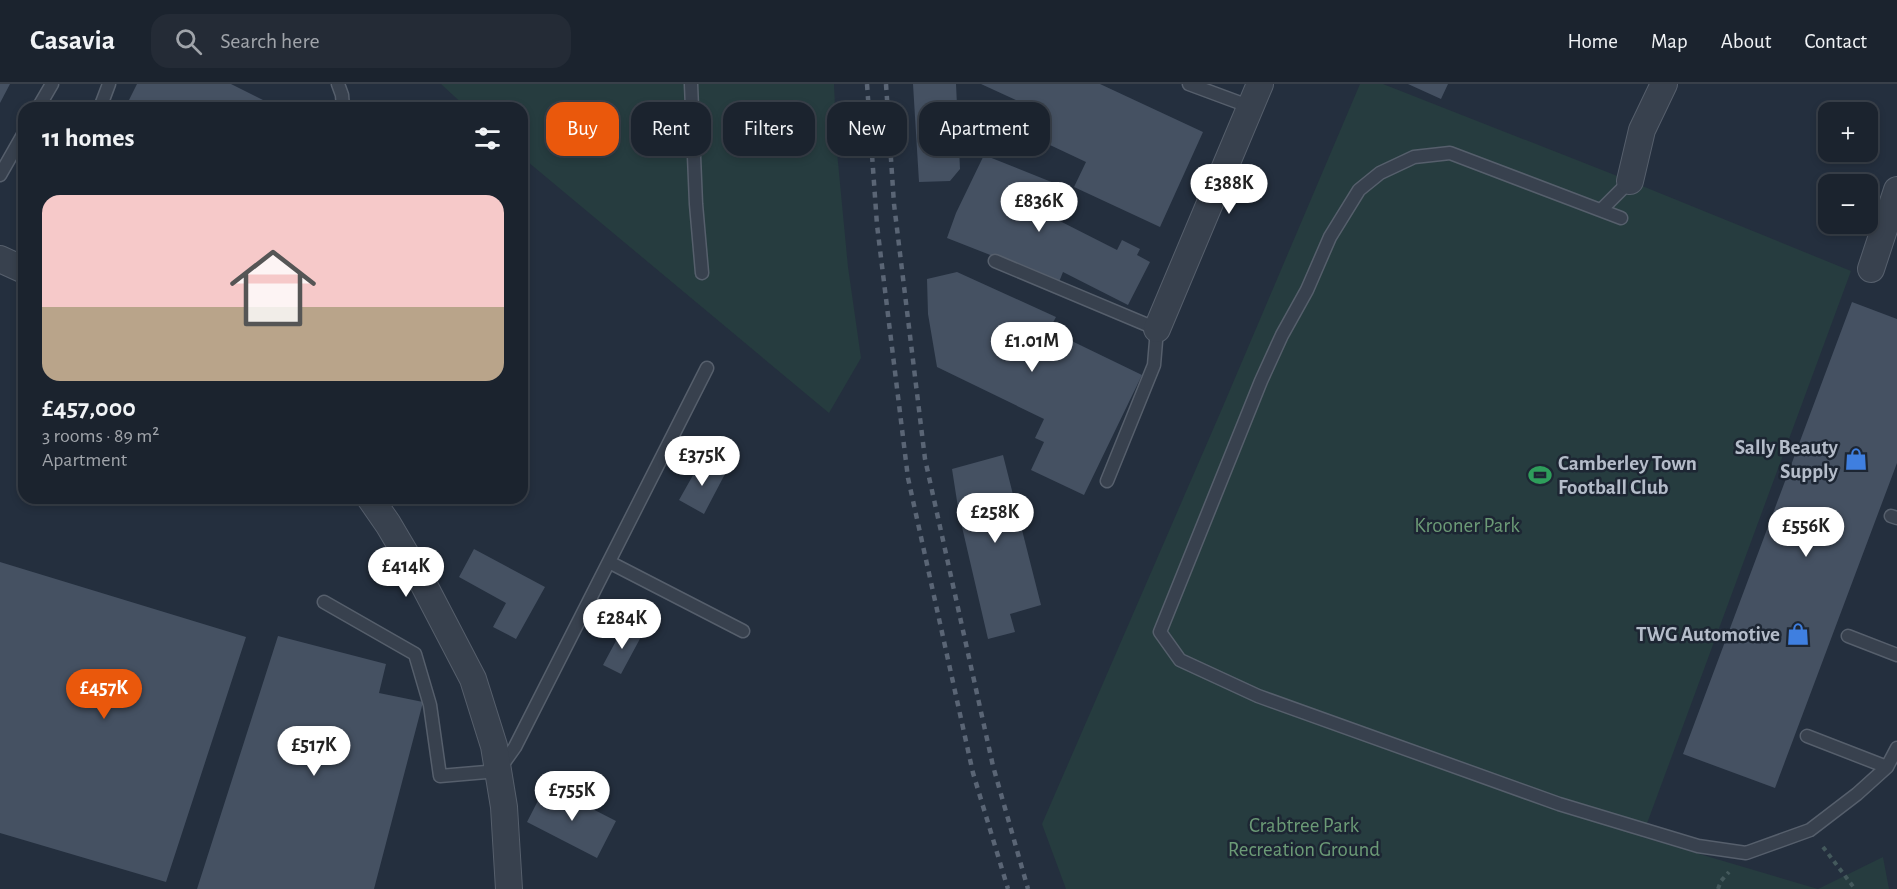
<!DOCTYPE html>
<meta charset="utf-8">
<style>
:root{--surface:#1b232e;--page:#242b36;--text:#f1f3f6;--muted:#a0a4aa;--line:#39404a;--accent:#ea580c}
body{margin:0;font-family:"Alegreya Sans",sans-serif;background:var(--page);color:var(--text);height:100vh;display:flex;flex-direction:column;font-size:22px;white-space:nowrap}
*{box-sizing:border-box;margin:0}
p{font-size:20px;color:var(--muted)}
.icon{flex:none;width:33px;height:33px;fill:none;stroke:currentColor;stroke-width:2;stroke-linecap:round;stroke-linejoin:round}
.map{position:relative;flex:1;overflow:hidden}
.sheet{position:absolute;left:18px;top:18px;width:510px;height:402px;display:flex;flex-direction:column;background:var(--surface);border-radius:18px;box-shadow:0 3px 9px #0003,0 0 0 2px var(--line)}
.sheet>*{flex:none}
.banner{position:absolute;left:546px;top:18px;width:570px;height:54px;display:flex;gap:12px}
.buttons{position:absolute;left:1818px;top:18px;display:grid;gap:12px}
.buttons a{display:grid;place-items:center;width:60px;height:60px;border-radius:12px;background:var(--surface);box-shadow:0 3px 9px #0003,0 0 0 2px var(--line);font-size:30px}
.price{position:absolute;translate:-50% -51px;padding:0 14px;border-radius:21px;background:#fff;color:#222;font-size:20px;line-height:39px;filter:drop-shadow(0 2px 3px #0008)}
.price::after{content:'';position:absolute;left:50%;top:36px;width:18px;height:14px;margin-left:-9px;background:inherit;clip-path:polygon(0 0,100% 0,50% 100%)}
.price.active{background:var(--accent);color:#fff}
ul{padding:0;list-style:none}
li{display:grid;align-content:center;gap:12px;height:318px;padding:0 24px}
li span{display:grid;place-items:center;height:186px;border-radius:18px;color:#555}
li>.icon{margin-inline-start:auto}
span .icon{width:108px;height:108px;fill:#fffc;stroke-width:1}
li b{font-size:26px}
h2{display:flex;justify-content:space-between;align-items:center;height:72px;padding:0 24px;font-size:26px}
.chip{padding:0 21px;border-radius:18px;background:var(--surface);box-shadow:0 3px 9px #0003,0 0 0 2px var(--line);font-size:21px;line-height:54px}
.chip.active{background:var(--accent);color:#fff}
header{display:flex;align-items:center;gap:36px;box-sizing:border-box;height:84px;padding:0 30px;background:var(--surface);border-bottom:2px solid var(--line)}
header strong{font-size:28px}
nav{display:flex;gap:33px;margin-inline-start:auto;font-size:21px}
.search{width:420px;height:54px;background:var(--page);display:flex;align-items:center;gap:15px;box-sizing:border-box;padding:0 21px;border-radius:18px;color:var(--muted);font-size:22px}
.map>svg:first-child{display:block}
.green{fill:#263c3f}
.building{fill:#455162}
.lines{fill:none;stroke-linecap:round;stroke-linejoin:round}
.service-casing{stroke:#565f6c;stroke-width:15}
.minor-casing{stroke:#565f6c;stroke-width:28}
.path{stroke:#44595c;stroke-width:4;stroke-dasharray:4.5 4.5;stroke-linecap:butt}
.service{stroke:#38414e;stroke-width:12}
.minor{stroke:#38414e;stroke-width:26}
.rail{stroke:#5a6575;stroke-width:4.5;stroke-dasharray:6 6;stroke-linecap:butt}
.labels{text-anchor:middle;stroke-width:5;stroke-linejoin:round;paint-order:stroke}
.poi-label{font-size:21px;font-weight:bold;fill:#b4bcc9;stroke:#1d2633;text-anchor:end}
.park-label{font-size:21px;fill:#6b9a76;stroke:#1d2633}
</style>
<header>
<strong>Casavia</strong>
<div class="search"><svg class="icon" aria-label="search" viewBox="0 0 24 24"><circle cx="10" cy="10" r="6"/><path d="M15 15l6 6"/></svg>Search here</div>
<nav><a>Home</a><a>Map</a><a>About</a><a>Contact</a></nav>
</header>
<div class="map">
<svg width="1897" height="805" viewBox="0 0 1897 805">
<rect width="100%" height="100%" fill="#242f3e"/>
<!-- green -->
<path class="green" d="M441,0H834L837,68L848,183L861,274L829,329L522,73V24H467Z
M1360,0H1383L1630,97L1851,187L1642,753L1818,805L1883,773L1889,805H1066L1042,740L1221,327Z"/>
<!-- building -->
<path class="building" d="M0,0H10L0,19Z
M137,0H231L279,24H125Z
M913,0H956L960,85L950,97L919,98Z
M981,0H1100L1203,48L1160,143L1074,103L1086,78L993,34L1000,18L1018,17Z
M1408,0H1448L1441,15Z
M984,71L1059,101L1044,129L1117,166L1122,156L1140,165L1137,171L1150,178L1128,221L1063,188L1059,198L947,154L956,129Z
M957,188L1056,233L1049,246L1142,291L1084,411L1031,386L1044,358L1035,354L1044,335L937,283L928,230L927,195Z
M1852,218L1897,235V379L1775,704L1683,670Z
M1003,371L1041,521L1010,530L1015,548L988,555L959,430L952,385Z
M701,377L725,390L704,430L679,416Z
M474,465L545,503L516,555L493,543L506,519L459,493Z
M0,478L246,553L166,798L0,749Z
M624,542L642,551L621,590L603,581Z
M278,552L386,580L379,609L423,618L374,805H197Z
M546,701L616,737L597,774L527,738Z"/>
<g class="lines">
<!-- service casing -->
<g class="service-casing">
<path id="service" d="M338,0L342,11L343,24
M691,0L696,120L702,189
M1189,0L1251,23
M38,24L52,0
M100,24L109,0
M0,91L24,49
M1601,126L1630,97
M1621,134L1450,69L1414,73L1380,89L1359,106L1330,153L1307,206L1282,251L1261,297L1160,548L1180,576L1258,612L1559,720L1698,762L1746,769L1810,746L1857,710L1887,683L1897,664
M995,177L1157,245L1154,281L1107,397
M1891,432L1897,434
M609,478L743,547
M324,518L415,570L430,621L440,692L498,687L515,663L707,284
M1848,552L1897,571
M1807,652L1887,683"/>
</g>
<!-- minor casing -->
<g class="minor-casing">
<path id="minor" d="M1630,97L1642,46L1664,0
M0,175L24,186
M1871,185L1897,106
M1157,245L1260,0
M370,414L388,440L424,501L473,595L494,662L504,723L509,805"/>
</g>
<!-- path -->
<path class="path" d="M1823,763L1855,805
M1718,805L1721,797L1729,788"/>
<!-- service -->
<use href="#service" class="service"/>
<!-- minor -->
<use href="#minor" class="minor"/>
<!-- rail -->
<path class="rail" d="M867,0L877,141L908,394L973,689L1008,805
M886,0L894,120L925,375L993,682L1028,805"/>
</g>
<!-- icons -->
<defs>
<g id="shop-bare" transform="scale(1.8)"><path d="M-5-2.5h2.3a2.7 3.5 0 0 1 5.4 0H5L5.5 6h-11ZM-1.5-2.5h3a1.5 2.3 0 0 0-3 0Z" fill="#3f7fe0" stroke="#1d2633" stroke-width="2.5" paint-order="stroke"/></g>
<g id="stadium-bare" transform="scale(1.8)"><path d="M0-5a6.5 5 0 1 0 0 10a6.5 5 0 1 0 0-10ZM-3.5-1.8h7v3.6h-7Z" fill="#2e9e5b" stroke="#1d2633" stroke-width="2.5" paint-order="stroke"/></g>
</defs>
<g fill-rule="evenodd">
<use href="#shop-bare" x="1856" y="375"/>
<use href="#stadium-bare" x="1540" y="391"/>
<use href="#shop-bare" x="1798" y="550"/>
</g>
<g class="labels">
<!-- poi labels -->
<g class="poi-label">
<text x="1838" y="370">Sally Beauty<tspan x="1838" dy="24">Supply</tspan></text>
<text x="1558" y="386" text-anchor="start">Camberley Town<tspan x="1558" dy="24">Football Club</tspan></text>
<text x="1780" y="557">TWG Automotive</text>
</g>
<!-- park labels -->
<g class="park-label">
<text x="1467" y="448">Krooner Park</text>
<text x="1304" y="748">Crabtree Park<tspan x="1304" dy="24">Recreation Ground</tspan></text>
</g>
</g>
</svg>
<div class="buttons">
<a>+</a>
<a>−</a>
</div>
<b class="price" style="left:1229px;top:131px">£388K</b>
<b class="price" style="left:1039px;top:149px">£836K</b>
<b class="price" style="left:1032px;top:289px">£1.01M</b>
<b class="price" style="left:702px;top:403px">£375K</b>
<b class="price" style="left:995px;top:460px">£258K</b>
<b class="price" style="left:1806px;top:474px">£556K</b>
<b class="price" style="left:406px;top:514px">£414K</b>
<b class="price" style="left:622px;top:566px">£284K</b>
<b class="price active" style="left:104px;top:636px">£457K</b>
<b class="price" style="left:314px;top:693px">£517K</b>
<b class="price" style="left:572px;top:738px">£755K</b>
<div class="banner">
<a class="chip active">Buy</a>
<a class="chip">Rent</a>
<a class="chip">Filters</a>
<a class="chip">New</a>
<a class="chip">Apartment</a>
</div>
<section class="sheet">
<h2>11 homes<svg class="icon" aria-label="filters" viewBox="0 0 24 24"><path d="M4 7h16M4 17h16"/><circle cx="9" cy="7" r="2"/><circle cx="15" cy="17" r="2"/></svg></h2>
<ul>
<li><span style="background:linear-gradient(#f6c9c9 60%,#b9a48a 0)"><svg class="icon" aria-label="home" viewBox="0 0 24 24"><path d="M3 11l9-7 9 7M6 9v11h12V9"/></svg></span><div><b>£457,000</b><p>3 rooms · 89 m²</p><p>Apartment</p></div></li>
</ul>
</section>
</div>
